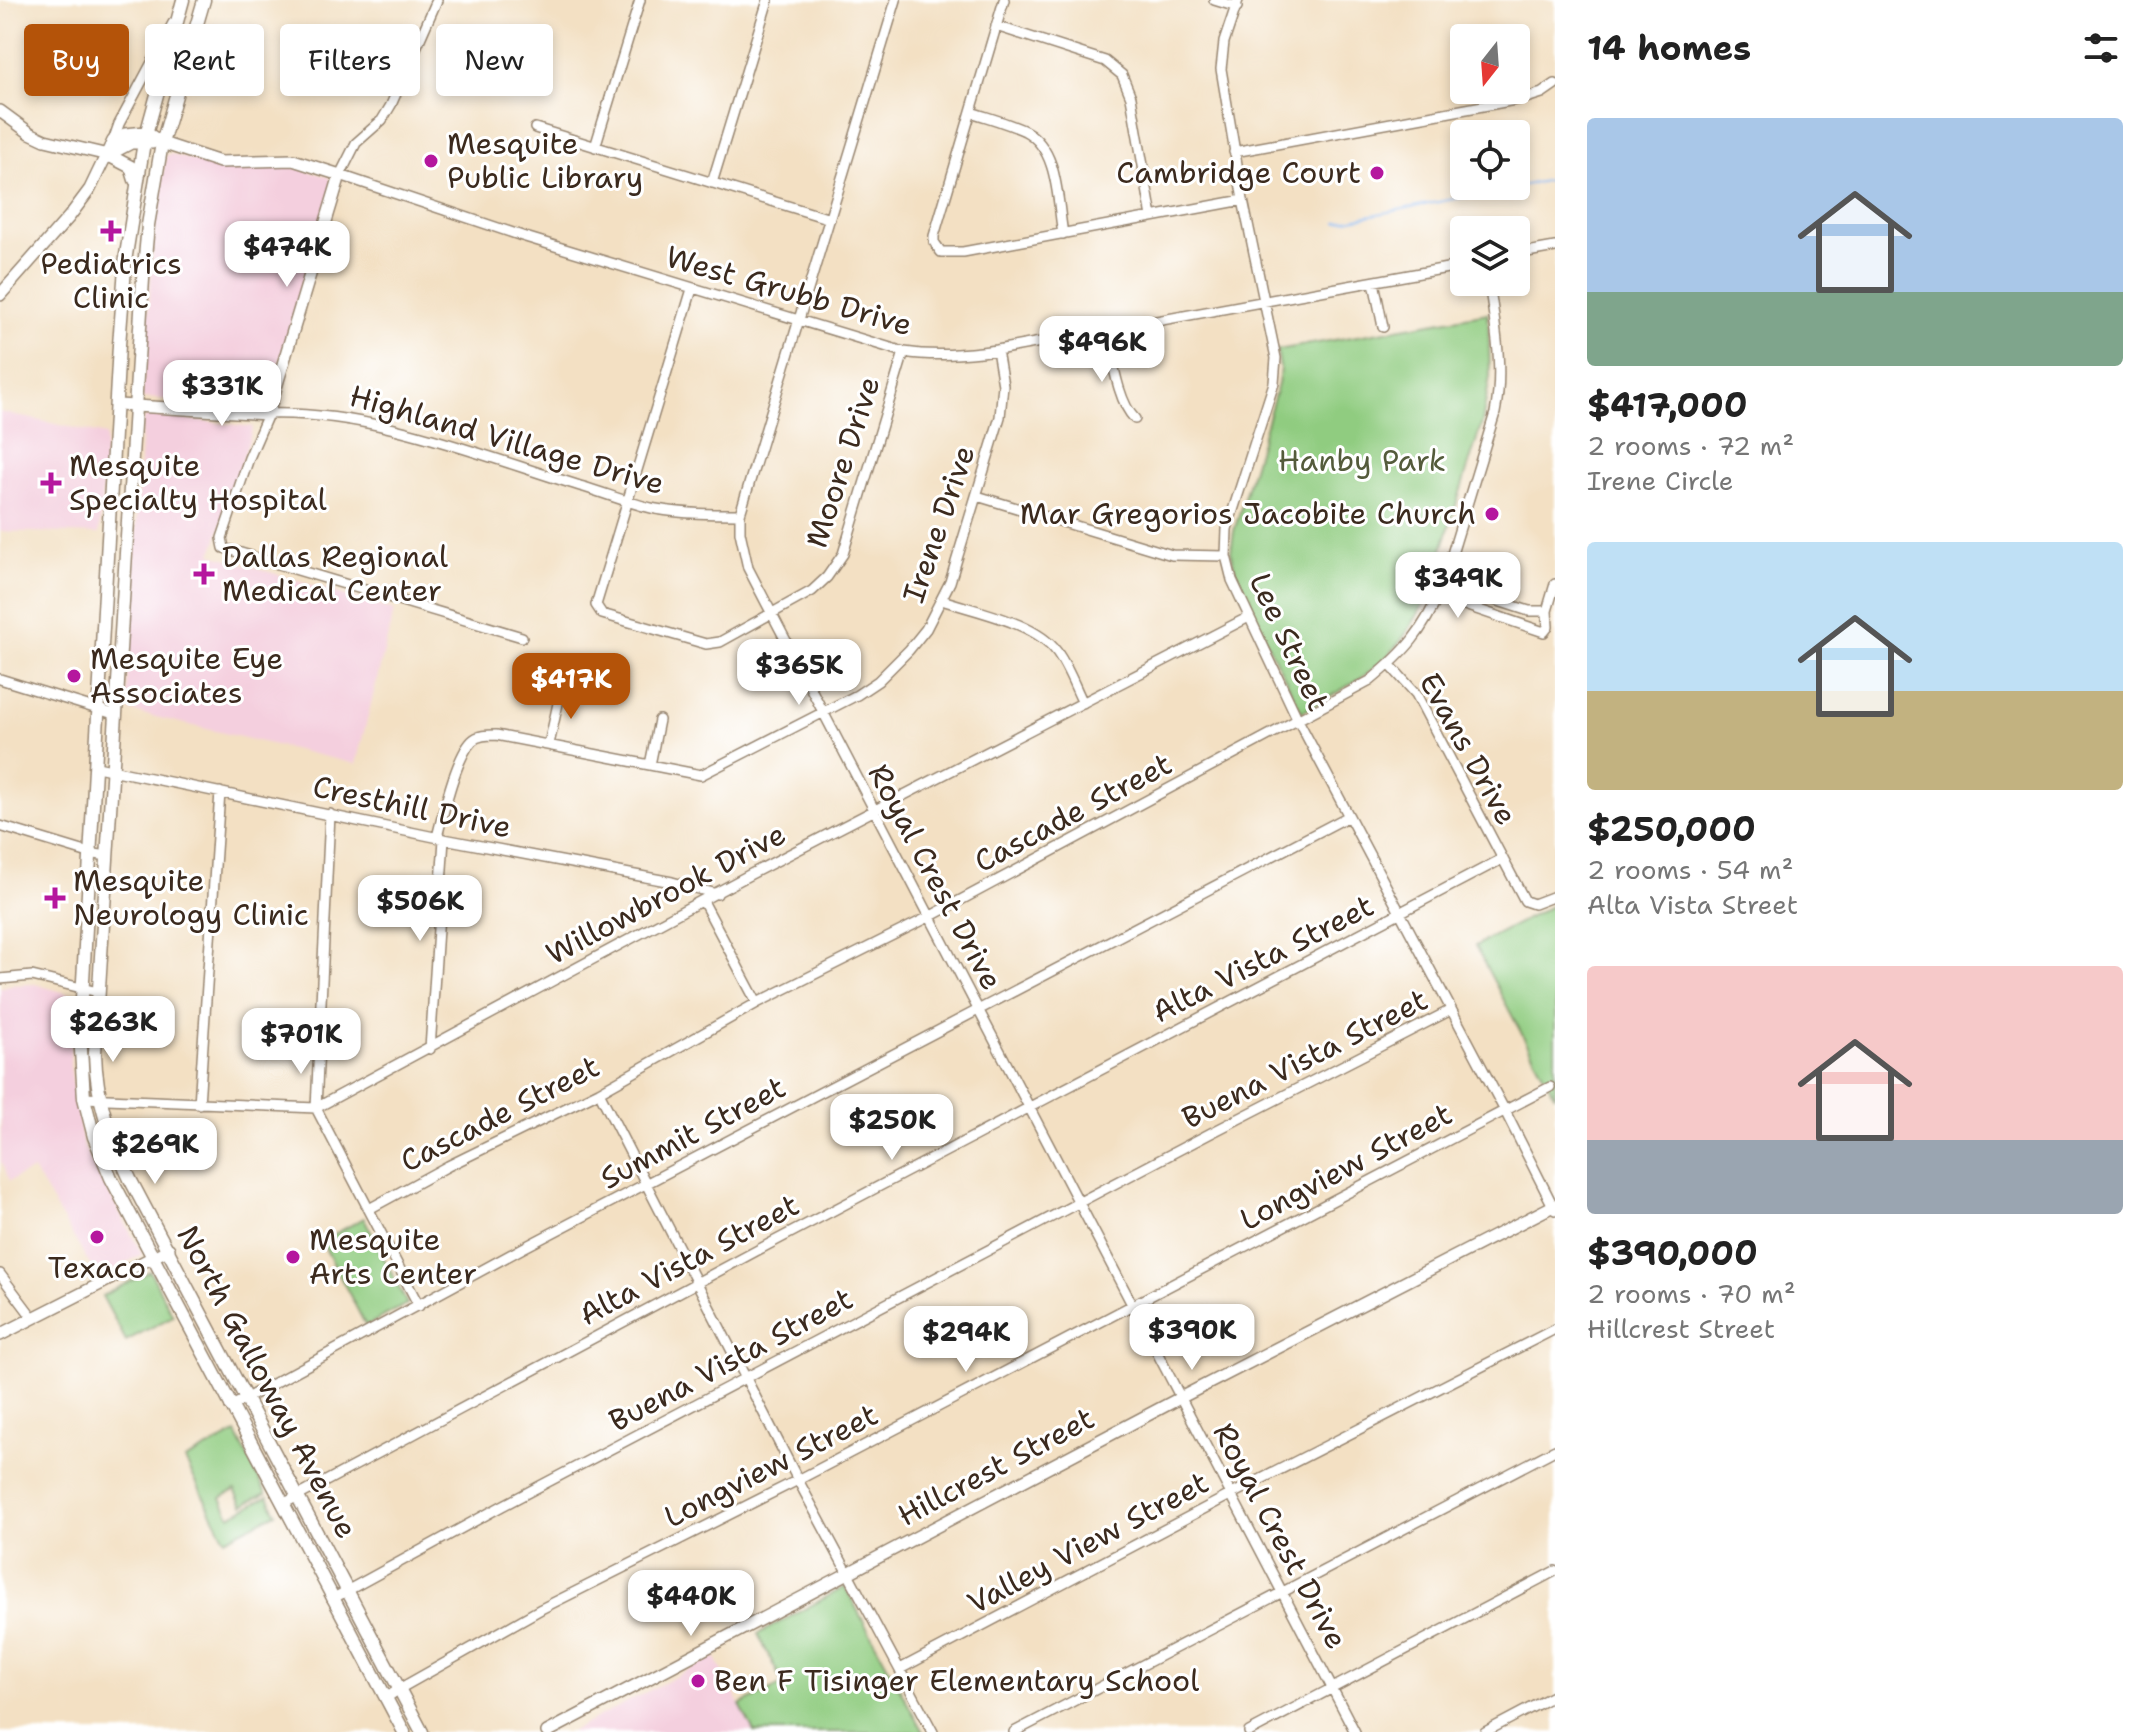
<!DOCTYPE html>
<meta charset="utf-8">
<style>
:root{--surface:#fff;--page:#f2f2f2;--text:#222;--muted:#767676;--accent:#b45309}
body{margin:0;font-family:"Shantell Sans",sans-serif;background:var(--page);color:var(--text);height:100vh;display:flex;flex-direction:column;font-size:30px;white-space:nowrap}
*{box-sizing:border-box;margin:0}
p{font-size:26px;color:var(--muted)}
.icon{flex:none;width:44px;height:44px;fill:none;stroke:currentColor;stroke-width:2;stroke-linecap:round;stroke-linejoin:round}
.map{position:relative;flex:1;overflow:hidden}
.sheet{display:flex;flex-direction:column;background:var(--surface);width:600px}
.sheet>*{flex:none}
.top-card{position:absolute;left:24px;top:24px;width:760px;height:72px;display:flex;gap:16px}
.needle{width:52px;rotate:197deg}
.tools{position:absolute;left:1450px;top:24px;display:grid;gap:16px}
.tools a{display:grid;place-items:center;width:80px;height:80px;border-radius:8px;background:var(--surface);box-shadow:0 4px 12px #0003;font-size:40px}
.price{position:absolute;translate:-50% -68px;padding:0 18px;border-radius:16px;background:#fff;color:#222;font-size:26px;line-height:52px;filter:drop-shadow(0 2px 4px #0008)}
.price::after{content:'';position:absolute;left:50%;top:48px;width:24px;height:18px;margin-left:-12px;background:inherit;clip-path:polygon(0 0,100% 0,50% 100%)}
.price.current{background:var(--accent);color:#fff}
ul{padding:0;list-style:none}
li{display:grid;align-content:center;gap:16px;height:424px;padding:0 32px}
li span{display:grid;place-items:center;height:248px;border-radius:8px;color:#555}
li>.icon{margin-inline-start:auto}
span .icon{width:144px;height:144px;fill:#fffc;stroke-width:1}
li b{font-size:34px}
h2{display:flex;justify-content:space-between;align-items:center;height:96px;padding:0 32px;font-size:34px}
.chip{padding:0 28px;border-radius:8px;background:var(--surface);box-shadow:0 4px 12px #0003;font-size:28px;line-height:72px}
.chip.current{background:var(--accent);color:#fff}
main{display:flex;flex:1;min-height:0}
.map>svg:first-child{display:block}
.built{fill:#f4cfde}
.green{fill:#90cc80;stroke:#667b4f;stroke-width:2}
.lines{fill:none;stroke-linecap:round;stroke-linejoin:round}
.stream{stroke:#84b6f1;stroke-width:2}
.minor-casing{stroke:#978570;stroke-width:12}
.tertiary-casing{stroke:#978570;stroke-width:14}
.secondary-casing{stroke:#978570;stroke-width:15}
.minor{stroke:#fff;stroke-width:9}
.tertiary{stroke:#fff;stroke-width:11}
.secondary{stroke:#fff;stroke-width:12}
.poi-dot{fill:#b5179e;stroke:#fff;stroke-width:3}
.labels{text-anchor:middle;stroke-width:6;stroke-linejoin:round;paint-order:stroke}
.poi-label{font-size:30px;fill:#3b2a1e;stroke:#fff;text-anchor:start}
.street-label{font-size:30px;fill:#3b2a1e;stroke:#fff}
.park-label{font-size:30px;fill:#545b3b;stroke:#fff}
</style>
<main>
<div class="map">
<svg width="1555" height="1732" viewBox="0 0 1555 1732">
<rect width="100%" height="100%" fill="#fff"/>
<filter id="ink" filterUnits="userSpaceOnUse"><feTurbulence type="fractalNoise" baseFrequency=".0125" numOctaves="2"/><feDisplacementMap in="SourceGraphic" scale="16" xChannelSelector="R" yChannelSelector="G"/><feConvolveMatrix kernelMatrix="1 2 1 2 8 2 1 2 1" color-interpolation-filters="sRGB"/></filter>
<filter id="wash" filterUnits="userSpaceOnUse"><feTurbulence type="fractalNoise" baseFrequency=".006" numOctaves="4" result="noise"/><feDisplacementMap in="SourceGraphic" scale="32" xChannelSelector="R" yChannelSelector="G"/><feGaussianBlur stdDeviation="1.8" result="paint"/><feColorMatrix in="noise" values="0 0 0 0 0 0 0 0 0 0 0 0 0 0 0 0 0 1.4 0 .05"/><feComposite in="paint" operator="in"/></filter>
<g filter="url(#wash)">
<rect width="100%" height="100%" fill="#f3e0c3"/>
<!-- built -->
<path class="built" d="M171,154L214,166L287,165L329,177L331,181L332,187L269,397L257,404L142,398L155,224L166,155Z
M0,412L106,435L99,534L0,531Z
M150,415L253,427L212,554L394,611L356,764L130,711L127,696L142,424L144,418Z
M35,984L73,995L70,1066L83,1145L142,1254L98,1278L33,1170L9,1181L1,1162L0,988L9,985Z
M715,1656L754,1732H570Z"/>
<!-- green -->
<path class="green" d="M1488,313L1490,376L1482,423L1428,594C1397,663 1365,677 1302,712L1239,588L1231,552L1234,531L1278,384L1280,368L1277,350Z
M1555,904V1096L1475,946Z
M364,1218L407,1304L366,1326L323,1244L327,1238Z
M150,1271L173,1316L126,1341L102,1296Z
M236,1433L266,1493L243,1505L235,1490L221,1498L230,1516L268,1496L276,1513L225,1539L185,1460Z
M845,1587L923,1732H754L740,1705L783,1684L758,1634Z"/>
<g class="lines">
<!-- stream -->
<path class="stream" d="M1337,222L1555,179"/>
</g>
</g>
<g filter="url(#ink)">
<g class="lines">
<!-- minor casing -->
<g class="minor-casing">
<path id="minor" d="M437,0L391,105L382,120L356,143L340,175L522,236L904,352C935,357 965,354 997,350L1464,265
M896,0L740,514V532L748,568L1355,1732
M1004,0L934,236V242L941,252H963L1243,200
M1214,0L1237,7
M1238,0L1224,42L1221,69L1243,200L1276,358L1274,383L1227,529L1226,556L1232,580L1298,720L1505,1111L1555,1210
M996,26L1105,61L1122,75L1131,97L1152,217
M971,112C989,118 1008,123 1025,131C1059,149 1057,200 1063,234
M535,128L830,219
M113,141L119,124L173,23
M595,147L640,0
M1234,152L1526,98L1542,93L1555,84
M712,183L768,0
M1516,254L1555,247
M1374,282L1383,327
M692,289L596,605L602,614L706,644L720,642L812,591L827,577L843,554L904,352
M1106,330C1112,355 1117,401 1135,419
M977,496L1172,555L1226,556
M1443,583L1529,611H1547
M1438,596L1544,632L1548,627L1547,611L1555,584
M942,600C977,612 1035,622 1057,652C1068,667 1075,687 1083,703
M522,637L224,548L222,538L249,458L268,414C375,411 479,455 580,486C605,493 630,504 656,509C684,514 712,514 740,514
M1390,665L1416,694L1525,901L1534,904L1555,896
M0,679L117,715
M549,744L561,690
M650,765L659,720
M97,767L444,839L672,882L717,894
M330,814L316,1108L419,1306
M0,826L89,853L107,856
M437,837C443,814 456,757 472,741C478,735 487,735 496,735L701,775L857,695L878,681L909,650L926,629L950,582L1000,417L1003,385L997,350
M703,901L757,1003
M0,979L32,976L98,992
M430,1049L444,839
M599,1092L798,1480L933,1732
M84,1098L316,1108L751,874L1247,618
M199,1104L220,792
M369,1209L448,1166L599,1092L757,1003L929,917L1370,681C1406,651 1422,633 1441,590L1495,413C1504,369 1495,326 1489,282
M0,1274L33,1318
M230,1407L523,1248L1349,816
M283,1504L773,1242L1502,859
M332,1599L502,1506L1211,1133L1451,1010
M900,1669L1230,1495L1555,1329
M385,1699L399,1689L541,1609L798,1480L1550,1087
M1014,1732L1555,1450
M1249,1732L1555,1571
M1485,1732L1555,1695"/>
</g>
<!-- tertiary casing -->
<g class="tertiary-casing">
<path id="tertiary" d="M0,111L30,133L45,140L108,155
M108,155L131,143H152
M0,295L69,217L90,189L113,141L125,134L146,132L162,143L220,162L293,160L340,175L268,414L118,405
M0,1335L169,1249
M547,1732L1180,1398L1555,1205"/>
</g>
<!-- secondary casing -->
<g class="secondary-casing">
<path id="secondary" d="M183,0L144,142L126,255L119,345L80,1034L84,1098L94,1137L111,1178L404,1732
M204,0L162,143L148,225L143,279L95,1053C96,1099 110,1138 130,1179L422,1732
M108,155L131,167L135,180"/>
</g>
<!-- minor -->
<use href="#minor" class="minor"/>
<!-- tertiary -->
<use href="#tertiary" class="tertiary"/>
<!-- secondary -->
<use href="#secondary" class="secondary"/>
</g>
</g>
<!-- markers -->
<g class="poi-dot">
<circle cx="431" cy="161" r="8"/>
<circle cx="1377" cy="173" r="8"/>
<path d="M107 219h8v8h8v8h-8v8h-8v-8h-8v-8h8z"/>
<path d="M47 471h8v8h8v8h-8v8h-8v-8h-8v-8h8z"/>
<circle cx="1492" cy="514" r="8"/>
<path d="M200 562h8v8h8v8h-8v8h-8v-8h-8v-8h8z"/>
<circle cx="74" cy="676" r="8"/>
<path d="M51 886h8v8h8v8h-8v8h-8v-8h-8v-8h8z"/>
<circle cx="97" cy="1237" r="8"/>
<circle cx="293" cy="1257" r="8"/>
<circle cx="698" cy="1681" r="8"/>
</g>
<g class="labels">
<!-- poi labels -->
<g class="poi-label">
<text x="447" y="154">Mesquite<tspan x="447" dy="34">Public Library</tspan></text>
<text x="1361" y="183" text-anchor="end">Cambridge Court</text>
<text x="111" y="274" text-anchor="middle">Pediatrics<tspan x="111" dy="34">Clinic</tspan></text>
<text x="69" y="476">Mesquite<tspan x="69" dy="34">Specialty Hospital</tspan></text>
<text x="1476" y="524" text-anchor="end">Mar Gregorios Jacobite Church</text>
<text x="222" y="567">Dallas Regional<tspan x="222" dy="34">Medical Center</tspan></text>
<text x="90" y="669">Mesquite Eye<tspan x="90" dy="34">Associates</tspan></text>
<text x="73" y="891">Mesquite<tspan x="73" dy="34">Neurology Clinic</tspan></text>
<text x="309" y="1250">Mesquite<tspan x="309" dy="34">Arts Center</tspan></text>
<text x="97" y="1278" text-anchor="middle">Texaco</text>
<text x="714" y="1691">Ben F Tisinger Elementary School</text>
</g>
<!-- street labels -->
<g class="street-label">
<text transform="translate(789 291) rotate(16)" y="10">West Grubb Drive</text>
<text transform="translate(507 440) rotate(16)" y="10">Highland Village Drive</text>
<text transform="translate(843 462) rotate(-72)" y="10">Moore Drive</text>
<text transform="translate(939 524) rotate(-71)" y="10">Irene Drive</text>
<text transform="translate(1289 642) rotate(65)" y="10">Lee Street</text>
<text transform="translate(1468 749) rotate(61)" y="10">Evans Drive</text>
<text transform="translate(412 807) rotate(12)" y="10">Cresthill Drive</text>
<text transform="translate(1073 813) rotate(-28)" y="10">Cascade Street</text>
<text transform="translate(935 877) rotate(62)" y="10">Royal Crest Drive</text>
<text transform="translate(666 894) rotate(-28)" y="10">Willowbrook Drive</text>
<text transform="translate(1263 959) rotate(-27)" y="10">Alta Vista Street</text>
<text transform="translate(1305 1059) rotate(-27)" y="10">Buena Vista Street</text>
<text transform="translate(500 1114) rotate(-27)" y="10">Cascade Street</text>
<text transform="translate(693 1133) rotate(-28)" y="10">Summit Street</text>
<text transform="translate(1346 1167) rotate(-28)" y="10">Longview Street</text>
<text transform="translate(689 1260) rotate(-28)" y="10">Alta Vista Street</text>
<text transform="translate(731 1360) rotate(-28)" y="10">Buena Vista Street</text>
<text transform="translate(267 1382) rotate(62)" y="10">North Galloway Avenue</text>
<text transform="translate(771 1466) rotate(-27)" y="10">Longview Street</text>
<text transform="translate(996 1467) rotate(-28)" y="10">Hillcrest Street</text>
<text transform="translate(1280 1536) rotate(62)" y="10">Royal Crest Drive</text>
<text transform="translate(1088 1543) rotate(-28)" y="10">Valley View Street</text>
</g>
<!-- park labels -->
<g class="park-label">
<text x="1362" y="471">Hanby Park</text>
</g>
</g>
</svg>
<div class="tools">
<a><svg class="needle" viewBox="-14 -14 28 28"><path d="M0-13l5 13h-10z" fill="#e53935"/><path d="M0 13l5-13h-10z" fill="#767676"/></svg></a>
<a><svg class="icon" aria-label="locate" viewBox="0 0 24 24"><circle cx="12" cy="12" r="6"/><path d="M12 2v4M12 18v4M2 12h4M18 12h4"/></svg></a>
<a><svg class="icon" aria-label="layers" viewBox="0 0 24 24"><path d="M12 4l9 5-9 5-9-5zM3 14l9 5 9-5"/></svg></a>
</div>
<b class="price" style="left:287px;top:289px">$474K</b>
<b class="price" style="left:1102px;top:384px">$496K</b>
<b class="price" style="left:222px;top:428px">$331K</b>
<b class="price" style="left:1458px;top:620px">$349K</b>
<b class="price" style="left:799px;top:707px">$365K</b>
<b class="price current" style="left:571px;top:721px">$417K</b>
<b class="price" style="left:420px;top:943px">$506K</b>
<b class="price" style="left:113px;top:1064px">$263K</b>
<b class="price" style="left:301px;top:1076px">$701K</b>
<b class="price" style="left:892px;top:1162px">$250K</b>
<b class="price" style="left:155px;top:1186px">$269K</b>
<b class="price" style="left:1192px;top:1372px">$390K</b>
<b class="price" style="left:966px;top:1374px">$294K</b>
<b class="price" style="left:691px;top:1638px">$440K</b>
<div class="top-card">
<a class="chip current">Buy</a>
<a class="chip">Rent</a>
<a class="chip">Filters</a>
<a class="chip">New</a>
</div>
</div>
<section class="sheet">
<h2>14 homes<svg class="icon" aria-label="filters" viewBox="0 0 24 24"><path d="M4 7h16M4 17h16"/><circle cx="9" cy="7" r="2"/><circle cx="15" cy="17" r="2"/></svg></h2>
<ul>
<li><span style="background:linear-gradient(#a9c7e8 70%,#7fa58c 0)"><svg class="icon" aria-label="home" viewBox="0 0 24 24"><path d="M3 11l9-7 9 7M6 9v11h12V9"/></svg></span><div><b>$417,000</b><p>2 rooms · 72 m²</p><p>Irene Circle</p></div></li>
<li><span style="background:linear-gradient(#bfe0f5 60%,#c2b280 0)"><svg class="icon" aria-label="home" viewBox="0 0 24 24"><path d="M3 11l9-7 9 7M6 9v11h12V9"/></svg></span><div><b>$250,000</b><p>2 rooms · 54 m²</p><p>Alta Vista Street</p></div></li>
<li><span style="background:linear-gradient(#f6c9c9 70%,#9aa5b1 0)"><svg class="icon" aria-label="home" viewBox="0 0 24 24"><path d="M3 11l9-7 9 7M6 9v11h12V9"/></svg></span><div><b>$390,000</b><p>2 rooms · 70 m²</p><p>Hillcrest Street</p></div></li>
</ul>
</section>
</main>
